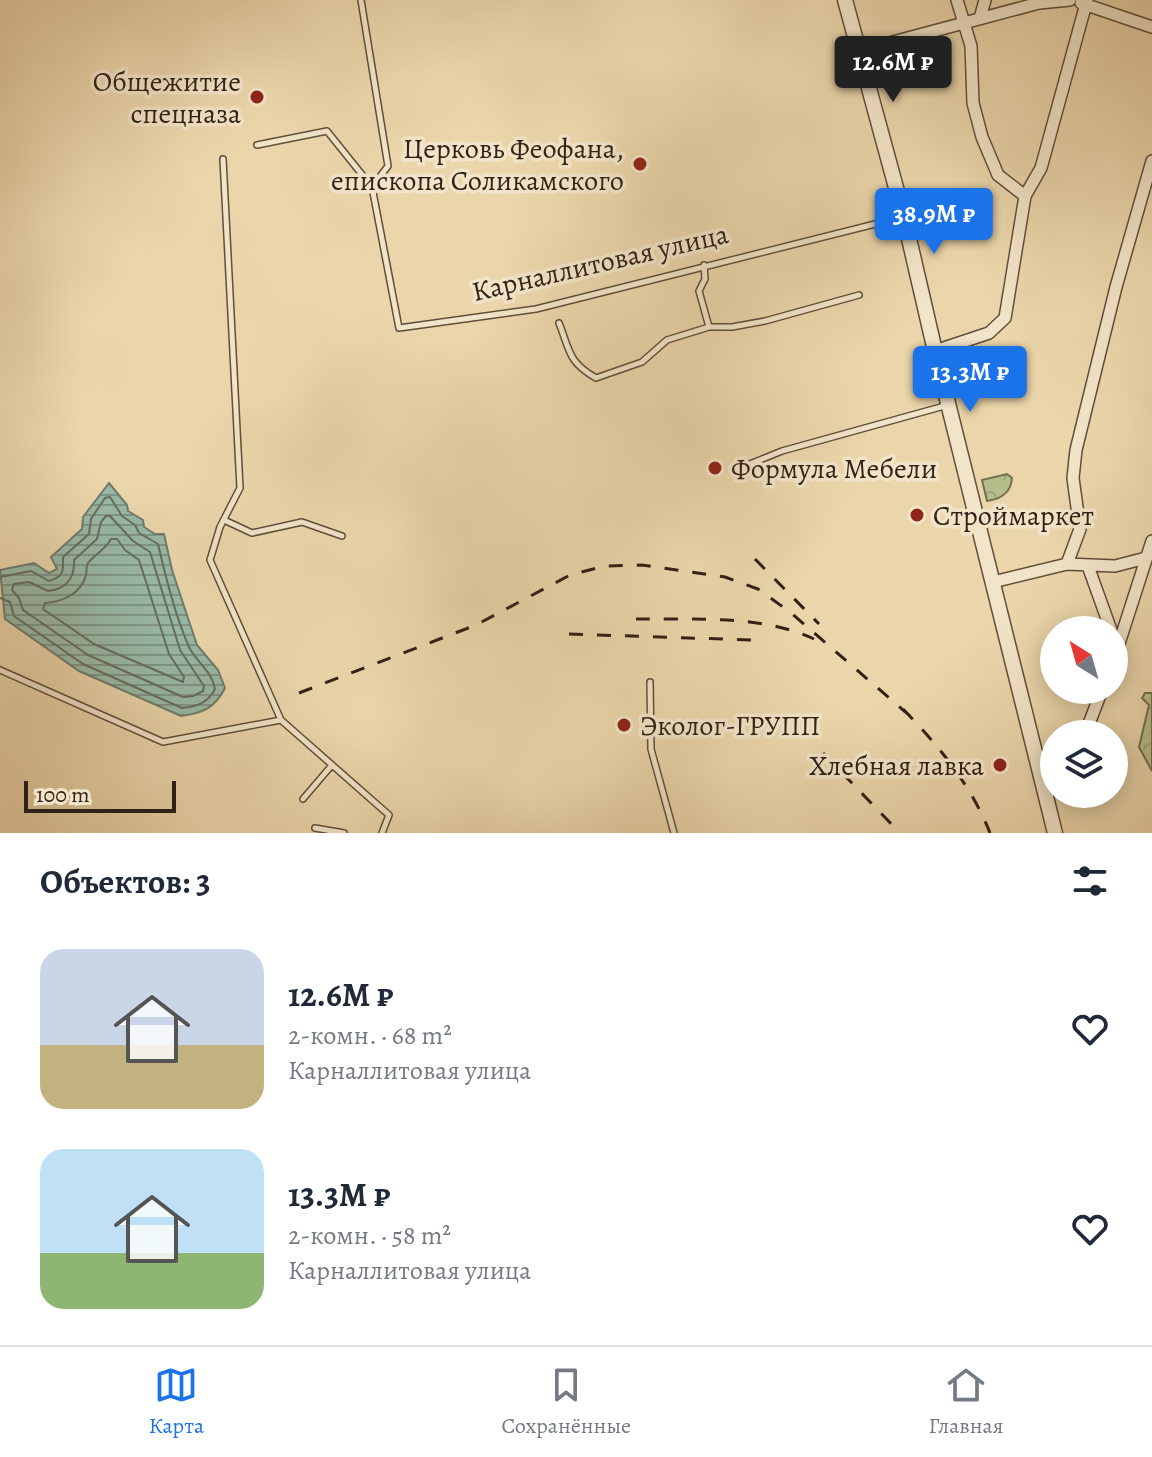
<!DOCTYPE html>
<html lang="ru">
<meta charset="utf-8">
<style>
:root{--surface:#fff;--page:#f6f6f7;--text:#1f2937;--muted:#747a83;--line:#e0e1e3;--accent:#1a73e8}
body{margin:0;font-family:Alegreya,serif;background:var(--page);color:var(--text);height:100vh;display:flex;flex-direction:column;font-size:30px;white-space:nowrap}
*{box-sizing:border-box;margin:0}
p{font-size:26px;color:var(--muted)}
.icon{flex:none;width:44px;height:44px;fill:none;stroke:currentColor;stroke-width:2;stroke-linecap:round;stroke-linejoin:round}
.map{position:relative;height:833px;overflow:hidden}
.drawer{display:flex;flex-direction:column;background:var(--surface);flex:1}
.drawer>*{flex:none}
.needle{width:52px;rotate:323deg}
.fabs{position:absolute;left:1040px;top:616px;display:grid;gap:16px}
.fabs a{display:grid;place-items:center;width:88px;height:88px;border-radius:50%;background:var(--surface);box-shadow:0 4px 20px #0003;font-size:40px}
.scale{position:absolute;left:24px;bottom:20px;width:152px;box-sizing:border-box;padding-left:8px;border:4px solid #322116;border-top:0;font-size:22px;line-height:28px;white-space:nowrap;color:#322116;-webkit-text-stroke:6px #f2e4c8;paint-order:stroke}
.price{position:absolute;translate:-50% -68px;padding:0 18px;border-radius:8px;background:var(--accent);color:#fff;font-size:26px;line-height:52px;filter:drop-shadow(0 2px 4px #0008)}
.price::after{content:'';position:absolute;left:50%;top:48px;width:24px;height:18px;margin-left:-12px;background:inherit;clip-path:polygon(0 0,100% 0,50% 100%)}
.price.active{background:#222;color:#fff}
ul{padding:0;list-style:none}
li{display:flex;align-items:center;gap:24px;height:200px;padding:0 40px}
li span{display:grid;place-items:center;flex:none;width:224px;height:160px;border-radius:24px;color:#555}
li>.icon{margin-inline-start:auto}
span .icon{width:96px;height:96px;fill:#fffc;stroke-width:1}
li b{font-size:34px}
h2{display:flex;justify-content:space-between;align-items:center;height:96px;padding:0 40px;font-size:34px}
.tab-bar{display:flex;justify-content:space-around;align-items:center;height:112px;border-top:2px solid var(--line);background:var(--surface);font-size:22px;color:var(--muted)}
.tab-bar a{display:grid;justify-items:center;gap:4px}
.tab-bar .active{color:var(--accent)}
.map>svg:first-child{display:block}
.forest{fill:url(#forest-crowns);stroke:#747050;stroke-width:2}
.water{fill:url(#water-rules);stroke:#6f7c6d;stroke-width:2}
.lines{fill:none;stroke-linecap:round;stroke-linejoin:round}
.shore{stroke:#656d5e;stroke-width:2}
.service-casing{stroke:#604e3b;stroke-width:8}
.minor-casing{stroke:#604e3b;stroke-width:14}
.tertiary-casing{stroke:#604e3b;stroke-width:17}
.service{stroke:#f2e4c8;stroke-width:5}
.minor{stroke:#f2e4c8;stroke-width:11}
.tertiary{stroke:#f2e4c8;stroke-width:14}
.rail{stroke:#322116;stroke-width:3;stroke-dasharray:14 14;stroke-linecap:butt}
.poi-dot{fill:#8f2418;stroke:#f2e4c8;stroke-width:3}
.labels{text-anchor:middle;stroke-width:7;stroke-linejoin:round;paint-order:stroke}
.poi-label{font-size:28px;fill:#322116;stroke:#f2e4c8;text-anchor:end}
.street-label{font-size:28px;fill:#322116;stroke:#f2e4c8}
</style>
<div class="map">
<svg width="1152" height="833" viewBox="0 0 1152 833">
<defs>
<pattern id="forest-crowns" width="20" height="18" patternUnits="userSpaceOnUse" patternTransform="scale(2)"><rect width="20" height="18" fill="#b5be8b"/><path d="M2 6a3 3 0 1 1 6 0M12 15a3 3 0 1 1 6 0" fill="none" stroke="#9ca377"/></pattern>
<pattern id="water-rules" width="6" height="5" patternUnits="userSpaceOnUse" patternTransform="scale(2)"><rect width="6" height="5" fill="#98b9a7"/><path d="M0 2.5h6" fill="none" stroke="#7d9687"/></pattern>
</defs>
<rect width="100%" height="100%" fill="#ebd6ab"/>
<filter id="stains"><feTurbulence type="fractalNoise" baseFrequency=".0025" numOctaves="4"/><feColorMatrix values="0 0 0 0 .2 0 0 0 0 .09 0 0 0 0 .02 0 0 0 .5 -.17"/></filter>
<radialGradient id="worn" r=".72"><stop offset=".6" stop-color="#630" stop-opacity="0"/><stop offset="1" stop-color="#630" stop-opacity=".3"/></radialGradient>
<!-- forest -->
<path class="forest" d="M1007,474L1012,478C1011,492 1002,499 987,501L982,480Z
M1145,693H1152V771L1139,747L1149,705L1142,698Z"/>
<!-- water -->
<path class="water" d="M109,483L127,505L128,511L143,520L144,527L155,534H164L172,570L197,645L218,670L225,688C215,708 203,713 181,716L79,671L5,619L0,570L34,563L49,573L57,569L51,557L82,529L83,517Z"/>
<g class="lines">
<!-- shore -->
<path class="shore" d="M106,516H110L133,541L150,552L180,650L204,686L203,691L193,696L183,697L88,655L23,610L19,598L12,590L14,584L29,582L48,591C66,589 75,578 74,560L97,539L101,522Z
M111,539H117L125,550L139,560L169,654L184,677L183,682L94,644L43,609L45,603C62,602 81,594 86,575C87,571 86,566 88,563C95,554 105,550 111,539Z
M0,577L31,571L49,581C65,576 63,570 63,557L89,534L91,519L105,498L110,497L122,516L135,525L139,533L158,544C166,578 175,615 189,647C197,663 212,671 215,689C208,703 196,707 182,708L83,664L14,616L10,602L0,598"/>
<!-- service casing -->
<g class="service-casing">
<path id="service" d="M361,0L388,166L372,187
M257,145L327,131L372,187L399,328L536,309L903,217
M223,159L240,488L220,527L210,560L281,720
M704,265L705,279L699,291L709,327
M559,323C570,351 568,362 596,378L642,362L667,340L709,327H732L765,321L859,295
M750,464L782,451L948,405
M224,520L252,533L302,522L342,536
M0,670L163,742L281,720L389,815L382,833
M650,682L651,749L674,833
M303,799L332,765
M315,828L344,833"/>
</g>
<!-- minor casing -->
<g class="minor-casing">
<path id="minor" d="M957,0L971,46L973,103L982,137L998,175L1025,196
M1081,3L1152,27
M980,18L985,0
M859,51L1039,3L1070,0
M935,351L989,333L1005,318L1025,196L1041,168L1087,0
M1067,564L1080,529L1073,478L1076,450L1116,287L1152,161
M1088,566L1111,630
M993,582L1067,564L1115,566L1146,558
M1114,659L1152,541
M1085,734L1102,690"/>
</g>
<!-- tertiary casing -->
<g class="tertiary-casing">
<path id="tertiary" d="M845,0L904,217L935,351L1055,833"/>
</g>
<!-- service -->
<use href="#service" class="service"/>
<!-- minor -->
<use href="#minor" class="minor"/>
<!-- tertiary -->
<use href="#tertiary" class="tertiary"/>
<!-- rail -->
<path class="rail" d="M755,559L819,624
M636,619C694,620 760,614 814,639
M569,634L751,640
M299,693L476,625L570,575L605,566L642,565L725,577L758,589L790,612L910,716
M903,709C939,746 971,785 990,833
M823,753L900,833"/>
</g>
<!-- markers -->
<g class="poi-dot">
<circle cx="257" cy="97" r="8"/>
<circle cx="640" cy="164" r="8"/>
<circle cx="715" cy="468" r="8"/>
<circle cx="917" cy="515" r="8"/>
<circle cx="624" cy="725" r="8"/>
<circle cx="1000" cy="765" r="8"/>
</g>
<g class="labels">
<!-- poi labels -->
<g class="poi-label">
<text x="241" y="91">Общежитие<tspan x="241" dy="32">спецназа</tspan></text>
<text x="624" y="158">Церковь Феофана,<tspan x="624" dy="32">епископа Соликамского</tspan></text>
<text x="731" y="478" text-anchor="start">Формула Мебели</text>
<text x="933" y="525" text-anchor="start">Строймаркет</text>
<text x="640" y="735" text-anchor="start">Эколог-ГРУПП</text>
<text x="984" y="775">Хлебная лавка</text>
</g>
<!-- street labels -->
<g class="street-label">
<text transform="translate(600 262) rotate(-13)" y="10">Карналлитовая улица</text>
</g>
</g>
<rect width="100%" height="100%" filter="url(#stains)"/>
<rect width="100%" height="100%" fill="url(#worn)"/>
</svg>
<div class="fabs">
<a><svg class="needle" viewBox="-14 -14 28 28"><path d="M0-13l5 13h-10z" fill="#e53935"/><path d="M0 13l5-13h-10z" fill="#747a83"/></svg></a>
<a><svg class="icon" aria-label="layers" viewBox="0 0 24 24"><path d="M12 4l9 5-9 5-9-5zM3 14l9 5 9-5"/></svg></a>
</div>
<div class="scale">100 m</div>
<b class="price active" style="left:893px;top:104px">12.6M ₽</b>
<b class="price" style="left:934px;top:256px">38.9M ₽</b>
<b class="price" style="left:970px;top:414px">13.3M ₽</b>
</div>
<section class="drawer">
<h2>Объектов: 3<svg class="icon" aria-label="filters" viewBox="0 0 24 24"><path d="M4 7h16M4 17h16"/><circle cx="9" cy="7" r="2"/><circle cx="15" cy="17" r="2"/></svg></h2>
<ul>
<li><span style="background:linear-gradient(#c9d6e8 60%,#c2b280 0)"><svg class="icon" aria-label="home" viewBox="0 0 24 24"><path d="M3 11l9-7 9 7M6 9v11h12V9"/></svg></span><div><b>12.6M ₽</b><p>2-комн. · 68 m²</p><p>Карналлитовая улица</p></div><svg class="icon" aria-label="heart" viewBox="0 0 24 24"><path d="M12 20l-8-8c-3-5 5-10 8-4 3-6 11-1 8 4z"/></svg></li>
<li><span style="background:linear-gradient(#bfe0f5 65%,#8fb573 0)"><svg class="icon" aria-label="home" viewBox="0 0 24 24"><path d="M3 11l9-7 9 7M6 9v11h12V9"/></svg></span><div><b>13.3M ₽</b><p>2-комн. · 58 m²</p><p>Карналлитовая улица</p></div><svg class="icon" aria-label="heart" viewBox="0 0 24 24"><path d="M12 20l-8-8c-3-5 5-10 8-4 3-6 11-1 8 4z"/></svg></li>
</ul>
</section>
<nav class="tab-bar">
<a class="active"><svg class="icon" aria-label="map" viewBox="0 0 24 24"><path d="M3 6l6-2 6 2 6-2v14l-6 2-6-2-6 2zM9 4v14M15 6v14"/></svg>Карта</a>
<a><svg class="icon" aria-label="saved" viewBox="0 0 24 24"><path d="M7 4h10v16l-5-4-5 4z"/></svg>Сохранённые</a>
<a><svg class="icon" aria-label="home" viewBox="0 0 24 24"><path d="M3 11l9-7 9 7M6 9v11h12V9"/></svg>Главная</a>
</nav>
